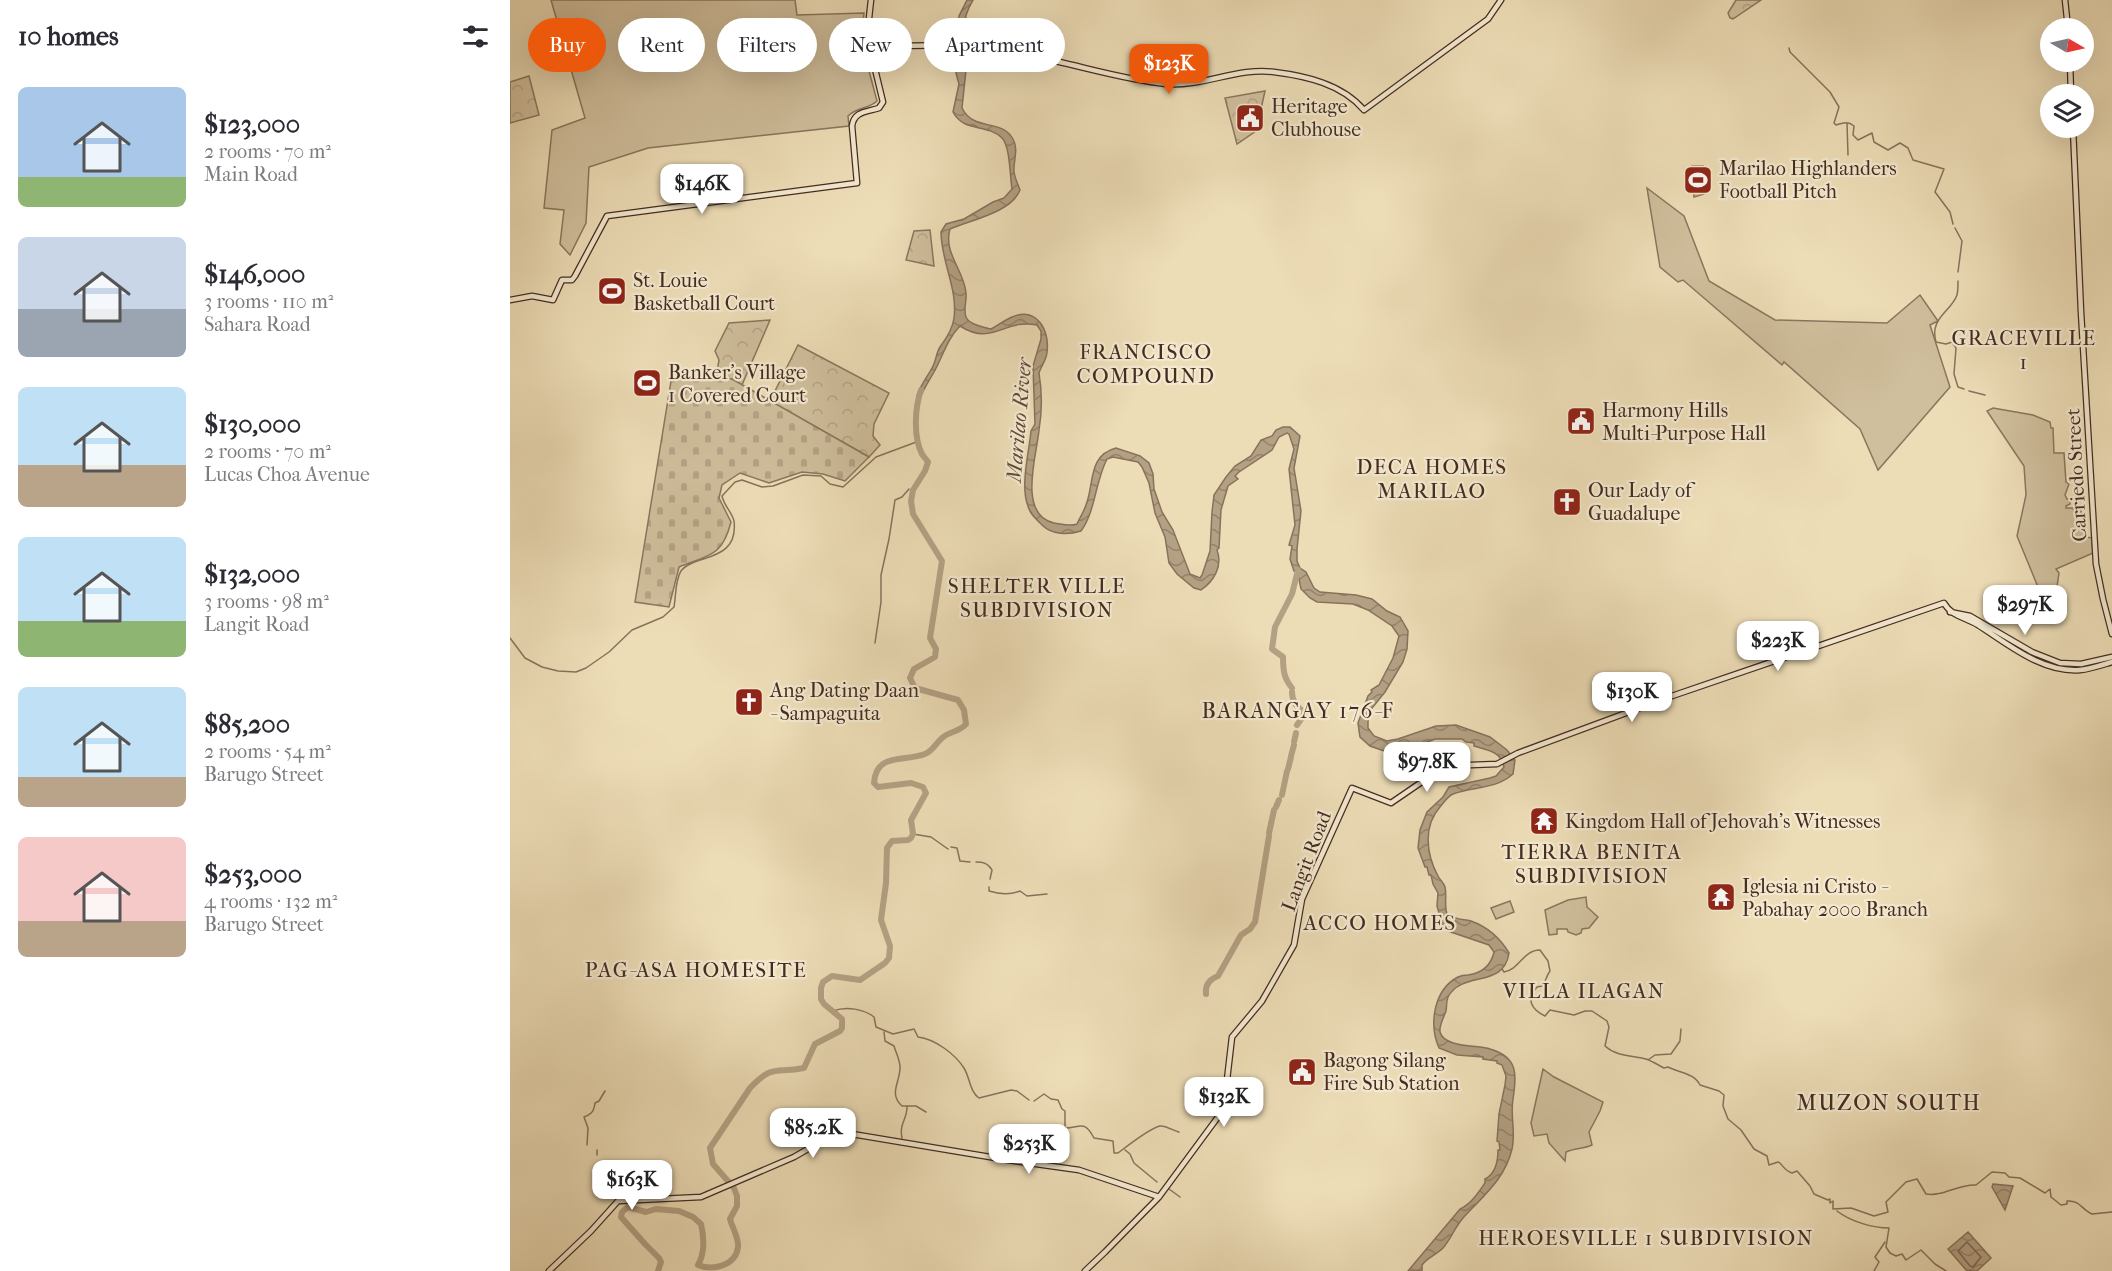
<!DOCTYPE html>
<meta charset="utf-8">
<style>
:root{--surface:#fff;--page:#f7f7f7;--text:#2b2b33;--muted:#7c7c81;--accent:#ea580c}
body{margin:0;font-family:"IM FELL French Canon",serif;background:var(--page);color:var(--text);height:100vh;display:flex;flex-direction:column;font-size:22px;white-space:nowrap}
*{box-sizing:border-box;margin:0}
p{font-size:20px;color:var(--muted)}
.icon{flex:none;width:33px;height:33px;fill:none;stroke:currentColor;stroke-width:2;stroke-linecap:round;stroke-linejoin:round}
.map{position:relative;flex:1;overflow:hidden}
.side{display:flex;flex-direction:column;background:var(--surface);width:510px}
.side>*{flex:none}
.guide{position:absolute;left:18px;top:18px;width:570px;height:54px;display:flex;gap:12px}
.needle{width:39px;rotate:99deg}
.controls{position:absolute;left:1530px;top:18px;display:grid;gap:12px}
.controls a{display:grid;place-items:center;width:54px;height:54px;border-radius:50%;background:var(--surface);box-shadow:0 6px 24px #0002;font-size:30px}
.price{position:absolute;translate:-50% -51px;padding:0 14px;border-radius:12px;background:#fff;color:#222;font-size:20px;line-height:39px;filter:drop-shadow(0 2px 3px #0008)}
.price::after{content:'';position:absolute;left:50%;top:36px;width:18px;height:14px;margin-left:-9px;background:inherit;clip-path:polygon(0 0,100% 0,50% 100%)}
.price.current{background:var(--accent);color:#fff}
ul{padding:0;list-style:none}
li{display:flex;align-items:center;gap:18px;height:150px;padding:0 18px}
li span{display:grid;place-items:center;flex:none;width:168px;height:120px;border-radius:9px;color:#555}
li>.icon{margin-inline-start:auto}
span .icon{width:72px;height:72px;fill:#fffc;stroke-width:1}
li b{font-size:26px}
h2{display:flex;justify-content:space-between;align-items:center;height:72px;padding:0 18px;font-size:26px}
.pill{padding:0 21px;border-radius:27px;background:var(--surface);box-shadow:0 6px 24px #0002;font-size:21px;line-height:54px}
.pill.current{background:var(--accent);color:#fff}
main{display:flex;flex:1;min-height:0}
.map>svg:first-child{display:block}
.grass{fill:#d0bf9d;stroke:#8a765e;stroke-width:1.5}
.forest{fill:url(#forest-crowns);stroke:#8a765e;stroke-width:1.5}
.cemetery{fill:url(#cemetery-stones);stroke:#8a765e;stroke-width:1.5}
.water{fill:url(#water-waves);stroke:#88725c;stroke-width:1.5}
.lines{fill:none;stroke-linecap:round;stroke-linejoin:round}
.shore{stroke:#7c6652;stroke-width:1.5}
.stream{stroke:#88725c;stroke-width:1.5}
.river{stroke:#b4a184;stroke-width:6}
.secondary-casing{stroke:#452c20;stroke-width:7}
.secondary{stroke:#f3e9d0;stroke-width:4.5}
.labels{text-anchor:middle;stroke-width:4.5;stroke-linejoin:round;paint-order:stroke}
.poi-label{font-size:20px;fill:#452c20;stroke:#f3e9d0;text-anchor:start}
.street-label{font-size:20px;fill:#452c20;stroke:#f3e9d0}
.neighbourhood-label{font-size:21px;letter-spacing:1.5px;fill:#452c20;stroke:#f3e9d0}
.water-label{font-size:21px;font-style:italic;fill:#614939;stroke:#f3e9d0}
.quarter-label{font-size:22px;letter-spacing:1.5px;fill:#452c20;stroke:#f3e9d0}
</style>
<main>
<section class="side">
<h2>10 homes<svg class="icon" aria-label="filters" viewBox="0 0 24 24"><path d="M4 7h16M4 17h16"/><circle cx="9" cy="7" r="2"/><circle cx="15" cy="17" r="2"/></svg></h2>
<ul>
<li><span style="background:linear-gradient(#a9c7e8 75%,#8fb573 0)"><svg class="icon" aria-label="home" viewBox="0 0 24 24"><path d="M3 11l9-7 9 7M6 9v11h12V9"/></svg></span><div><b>$123,000</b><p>2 rooms · 70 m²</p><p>Main Road</p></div></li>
<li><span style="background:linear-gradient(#c9d6e8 60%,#9aa5b1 0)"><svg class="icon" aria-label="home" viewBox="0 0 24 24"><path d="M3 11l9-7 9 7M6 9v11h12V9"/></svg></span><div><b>$146,000</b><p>3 rooms · 110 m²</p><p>Sahara Road</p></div></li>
<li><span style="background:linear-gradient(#bfe0f5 65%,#b9a48a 0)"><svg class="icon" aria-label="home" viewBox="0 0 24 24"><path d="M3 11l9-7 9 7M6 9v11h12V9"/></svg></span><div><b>$130,000</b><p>2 rooms · 70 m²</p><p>Lucas Choa Avenue</p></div></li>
<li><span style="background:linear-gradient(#bfe0f5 70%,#8fb573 0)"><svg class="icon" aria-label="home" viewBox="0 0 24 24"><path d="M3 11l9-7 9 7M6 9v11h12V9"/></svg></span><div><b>$132,000</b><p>3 rooms · 98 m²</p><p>Langit Road</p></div></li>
<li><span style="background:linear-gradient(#bfe0f5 75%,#b9a48a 0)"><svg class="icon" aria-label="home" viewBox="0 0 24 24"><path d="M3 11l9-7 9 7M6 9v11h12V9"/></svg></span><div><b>$85,200</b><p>2 rooms · 54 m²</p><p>Barugo Street</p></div></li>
<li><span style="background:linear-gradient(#f6c9c9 70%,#b9a48a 0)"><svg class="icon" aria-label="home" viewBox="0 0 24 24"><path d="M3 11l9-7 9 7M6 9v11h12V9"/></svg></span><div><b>$253,000</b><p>4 rooms · 132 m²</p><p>Barugo Street</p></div></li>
</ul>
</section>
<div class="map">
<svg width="1602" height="1271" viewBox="0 0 1602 1271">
<defs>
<pattern id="forest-crowns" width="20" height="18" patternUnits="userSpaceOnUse" patternTransform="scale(1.5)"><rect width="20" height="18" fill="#d0bf9d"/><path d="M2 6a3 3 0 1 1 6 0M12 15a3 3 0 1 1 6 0" fill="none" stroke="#b4a487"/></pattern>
<pattern id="cemetery-stones" width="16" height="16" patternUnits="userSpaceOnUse" patternTransform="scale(1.5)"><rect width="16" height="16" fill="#d0bf9d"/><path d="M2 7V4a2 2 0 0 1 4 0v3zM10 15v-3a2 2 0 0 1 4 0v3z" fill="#b4a487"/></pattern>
<pattern id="water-waves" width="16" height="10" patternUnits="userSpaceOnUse" patternTransform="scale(1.5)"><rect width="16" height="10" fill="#b4a184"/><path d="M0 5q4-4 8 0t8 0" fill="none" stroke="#94836c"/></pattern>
</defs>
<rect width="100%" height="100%" fill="#edddb7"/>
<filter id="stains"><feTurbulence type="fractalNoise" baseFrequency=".00333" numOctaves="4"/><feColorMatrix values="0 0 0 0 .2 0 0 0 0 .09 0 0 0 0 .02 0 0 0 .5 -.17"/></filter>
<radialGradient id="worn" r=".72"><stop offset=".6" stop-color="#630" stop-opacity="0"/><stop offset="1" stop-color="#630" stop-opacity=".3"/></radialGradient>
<!-- grass -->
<path class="grass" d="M41,0H285L287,15L354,13L352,33L354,52L367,101C359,109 346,107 338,116L339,126L138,148L79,167L76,223L60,255L50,244L54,210L34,208L42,130L75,118Z
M1182,166H1193L1194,194L1184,197Z
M1137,188L1174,216L1199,281L1265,320L1377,323L1410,295L1428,321L1420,325L1440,387L1368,470L1350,429L1274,362L1272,365L1173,280L1168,282L1150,267Z
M1483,408L1523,415L1540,422L1541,428H1543L1544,453H1554L1556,482L1559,484L1555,495L1557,499H1560V504L1556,506V508H1563L1564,511H1566L1567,508H1571V527L1577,537L1582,538L1583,553L1546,569L1549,573L1544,607L1535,604L1507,536L1516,495L1514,466L1477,411Z
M1076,897L1077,907L1088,917L1079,928L1072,929L1071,933L1066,935L1058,932L1057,929H1047V934L1039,935L1035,910L1058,900Z
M1000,901L1004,912L986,919L981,908Z
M1033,1069L1044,1077L1093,1102L1090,1111L1079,1132L1082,1145C1073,1149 1065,1148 1056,1152L1055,1161L1039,1143L1037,1134L1024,1136L1021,1123Z"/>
<!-- forest -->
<path class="forest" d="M1226,0H1251L1223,19L1220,18L1218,13Z
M19,76L29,115L0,123V82Z
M755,91L746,131L727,144L715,98Z
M420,230L424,266L396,260L404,231Z
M260,320L232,385L222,379L206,377L209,360L205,351L219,323Z
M288,345L379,393L364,424L363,436L370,445L359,457L260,401Z"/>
<!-- cemetery -->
<path class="cemetery" d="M163,369L222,379L359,457L335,481L313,474L292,472L259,483L230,473L212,485L209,498L221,522C212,557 199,555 169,567L159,607L125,602Z"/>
<!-- water -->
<path class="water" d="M457,0H463C455,13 452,26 455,40L458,41V46L448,45L449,16Z
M448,50L458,51L452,108C464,132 491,118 503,139C509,150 503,161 504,172C505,178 508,185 510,190C501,213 460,220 440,229C433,253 454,270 456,293C457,300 453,310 456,317C459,325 474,327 481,329C488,325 495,320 502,317C527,306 540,331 537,352C537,359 531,366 529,373C532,391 532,412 529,430C527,454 507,515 544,523C552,524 559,527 567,524C570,517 575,510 577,502C584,481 579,455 606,448L630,456L639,463L643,474L644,489L652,512L663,530L680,574L690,578L692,575L700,551L702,512L704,495L716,477L725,466L741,456L751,440L762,436L766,430L773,427H780L790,436L784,468L791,511L787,549V561L790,568L796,572L804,588L810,592L846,595L862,599L877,611L890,617L898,631L897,649L893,662L875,692L858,713V728L864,736L877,741L888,739L926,726L946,725L980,737L997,750L1005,760L1003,774C985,790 963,786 943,794C938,796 934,802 930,807C913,826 916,854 928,876C930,880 934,883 935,887C937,896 934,905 937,914C946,920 952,919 961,921C978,927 990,938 999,953C994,989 952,970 938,997C936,1002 937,1006 936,1011C934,1017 929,1025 930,1032C934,1048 969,1045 980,1049C1008,1057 1007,1074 1003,1099C1000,1116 1006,1132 1002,1149C995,1179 973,1196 953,1218C945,1227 941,1239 933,1248C926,1255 917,1258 912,1265V1271H898L950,1209C961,1204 968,1193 975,1183V1179C985,1174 988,1161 988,1150H990L989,1142L987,1141L989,1114L995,1085L996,1076L992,1065L987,1063V1061L973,1059V1057L947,1055L929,1048C919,1025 923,990 948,977C950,976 956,975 958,975C972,973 981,966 984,952L979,945L935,930L933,927L927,906L928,893L923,884L921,875H919L917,867H915L908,848L910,830L917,812L933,797L939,787L980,778L986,776L994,767C991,751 977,750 964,746V743L956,742L952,739H925L907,746L877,752L860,746L850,737L848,723L858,696L862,692L861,690L869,685L883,658L889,636L882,626L858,610L843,604L807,602L800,598L791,589L787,570L784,571L780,559L782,546L779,545L785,525L779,469L784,449L779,434L777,433L769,437L762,450L729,472L725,476L728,479L718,486L711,510L709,548L707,550C713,566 704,581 691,590L684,588L667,574L659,563L655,537L645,513L639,483L632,467L628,462L603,457L597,459C585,482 586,510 571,531C558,535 542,535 532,525C526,519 520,514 518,506C510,486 519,453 521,431L525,424L523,366L531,339V331L527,325C494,318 483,347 450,326C437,339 433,356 424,372C419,381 414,388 410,398L407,396C411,384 416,379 422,368C426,362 426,353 430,347C436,339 443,328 444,318C448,289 431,261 431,232L436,224L454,219L483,202L494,198L502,189C500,176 500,146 492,138C477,123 454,133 443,112L449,84L446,73L451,57Z
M1483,1184L1503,1186L1495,1210L1482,1187Z
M1458,1232L1481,1258L1467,1271H1457L1438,1249Z"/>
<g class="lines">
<!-- shore -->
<path class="shore" d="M1457,1242L1471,1257L1463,1267L1460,1266L1448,1251Z"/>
<!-- stream -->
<path class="stream" d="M1279,48L1280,52L1320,92L1329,107L1324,123L1326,125C1333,123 1338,121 1344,126L1343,135L1348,140L1362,133L1364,142L1378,150L1390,143L1398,148L1403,160L1434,169L1425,192L1440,212L1443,224
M1337,123L1338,155
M1445,228L1452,241L1448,272
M1448,281C1448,286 1448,291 1447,295C1441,312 1419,318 1426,342L1436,344L1442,342L1446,348L1444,374L1448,387L1454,389
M1459,391L1475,395
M403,487L406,486
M0,638L15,658L32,667L48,671L66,672L76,668L99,652L122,630L153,617L164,607C166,596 165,580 171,571C183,554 229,563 224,521C222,512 214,506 212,496L225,482L232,480L252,487L263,486L293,475L311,476L320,484L333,487L366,457L409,441
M365,643L371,602V575L379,539L385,500L392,497L399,489
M403,834L421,837L438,849
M441,847L447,848L450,861L460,862
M466,862C473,862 478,863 482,870L480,879
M479,887V891C489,894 500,895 510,891L517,896L537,894
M992,969L994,972C1009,970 1013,950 1030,950L1038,961L1040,971C1036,976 1036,982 1032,986L1027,987C1016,1000 1021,1009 1035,1016L1040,1010L1064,1015L1075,1011H1082L1097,1021L1099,1027L1095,1046C1107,1057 1122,1055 1136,1059C1142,1061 1148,1065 1154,1068L1158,1067C1170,1073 1184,1073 1190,1085L1209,1091L1214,1095L1213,1106L1218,1119L1231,1130L1244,1149L1257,1156L1259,1165L1268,1162C1273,1164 1273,1170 1282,1173L1287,1171L1300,1186L1304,1194L1318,1200L1320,1199V1203L1323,1201V1209L1341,1208L1364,1216L1378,1212L1376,1202L1396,1182L1407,1179L1416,1194C1433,1197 1448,1184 1466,1185L1482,1172L1495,1173L1499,1177L1510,1178L1535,1193L1540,1189L1541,1197L1551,1205L1557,1204V1201C1570,1200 1572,1210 1582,1214L1602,1212
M323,1011C336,1006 354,1009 364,1017L366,1027L383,1034L404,1029L408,1037C425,1039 445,1054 454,1068C460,1078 460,1092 469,1098L501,1090L507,1091L519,1100
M374,1032L375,1041L384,1046C386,1053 391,1062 390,1069C389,1084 379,1094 392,1106H406L416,1112
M1170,1040L1171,1029
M1138,1060L1145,1055L1161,1054L1170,1041
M524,1101L534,1094L541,1099L548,1100L552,1109L555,1111V1128C570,1128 574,1119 584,1138L603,1141L604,1153H608C616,1147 640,1128 650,1126C655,1125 664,1131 669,1132
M392,1138C389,1123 397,1120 397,1107
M77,1145L78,1128L74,1117C82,1114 84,1111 85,1103L89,1101L95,1091
M615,1150L620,1154L624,1163L647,1182
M87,1155V1150
M659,1189L670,1197
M1327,1211C1341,1222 1364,1228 1379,1228L1376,1247L1380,1253L1386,1256L1392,1254L1396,1260L1411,1250L1425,1264L1436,1271
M1364,1271L1369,1262L1365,1257L1375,1242"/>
<!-- river -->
<path class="river" d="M782,688C774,678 773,671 773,657L762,649L765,627L782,594L788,570
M782,692C782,701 786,707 794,712V715L787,725
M784,742L786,733
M781,756L784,745
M778,769L781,757
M772,795L777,771
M766,807L769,800
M759,833L764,810
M696,994C695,984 700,979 708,976L731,935L740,929L745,922L759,836
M148,1271L151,1262L149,1258L135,1244L111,1217L112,1212L118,1207L136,1212L146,1209L169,1211L183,1217L191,1224C194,1237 195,1253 188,1265C202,1271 226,1266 228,1247C229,1238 222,1227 220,1219L227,1206V1196L224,1188L203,1164L200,1148L240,1088C264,1063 266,1074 294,1068L305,1044L330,1031L332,1028V1019L314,1004L311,999V988L313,982L322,976L350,980L375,963L379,958L380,946L371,920L376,883L377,848L382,841L398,840L401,838L403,834L401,820L416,793L413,787L401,783L368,787L364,783C366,752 395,762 415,754C423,751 426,743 432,738C439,731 450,732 456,724L454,710L448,700L405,688L400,678L404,669L425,657L426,649L420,638L432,561L403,514L401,501L403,490L415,471L418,462C416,459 414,457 412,454C403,437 405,407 411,390"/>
<!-- secondary casing -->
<g class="secondary-casing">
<path id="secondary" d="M1555,0L1558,28
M359,50C421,40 484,48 545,61C581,69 618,80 656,84C693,87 728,67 764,72C796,76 832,84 854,110L978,19L991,0
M1560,62L1561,94
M1563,128L1571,312L1586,564L1593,599L1602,634
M0,300L22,296L43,300L52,280H62L65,276L97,216L347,183L342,126C344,111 357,112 369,108L373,102L357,36L361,0
M1440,612L1460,616L1522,652L1550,663L1571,664L1602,657
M39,1271L81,1231L108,1201L191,1197L284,1157L310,1142L336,1133L498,1160L569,1170L649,1197
M575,1271L595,1252L649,1197L708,1117L715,1097L722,1037L752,1001L784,945L792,899L842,788L881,803L935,766L987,764L1008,753L1162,696L1434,603C1442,617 1455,617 1468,625C1498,644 1532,673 1570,670C1581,669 1592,665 1602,662"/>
</g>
<!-- secondary -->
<use href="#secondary" class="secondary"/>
</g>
<!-- icons -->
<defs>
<g id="civic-square" transform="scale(1.5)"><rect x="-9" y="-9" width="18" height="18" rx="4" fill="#8f2418" stroke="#f3e9d0"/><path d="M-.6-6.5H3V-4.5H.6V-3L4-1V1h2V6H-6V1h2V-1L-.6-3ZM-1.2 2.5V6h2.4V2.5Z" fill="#fff"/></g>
<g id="stadium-square" transform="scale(1.5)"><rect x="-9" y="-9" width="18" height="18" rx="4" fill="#8f2418" stroke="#f3e9d0"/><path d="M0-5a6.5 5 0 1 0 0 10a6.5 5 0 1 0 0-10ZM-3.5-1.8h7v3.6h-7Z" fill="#fff"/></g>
<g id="church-square" transform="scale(1.5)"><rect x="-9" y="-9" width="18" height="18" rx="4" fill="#8f2418" stroke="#f3e9d0"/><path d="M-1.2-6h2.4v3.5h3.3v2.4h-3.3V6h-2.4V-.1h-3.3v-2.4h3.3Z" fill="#fff"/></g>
<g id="temple-square" transform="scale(1.5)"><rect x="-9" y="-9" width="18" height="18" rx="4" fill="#8f2418" stroke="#f3e9d0"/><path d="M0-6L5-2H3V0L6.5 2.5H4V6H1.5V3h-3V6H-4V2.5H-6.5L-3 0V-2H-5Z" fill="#fff"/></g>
</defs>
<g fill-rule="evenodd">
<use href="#civic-square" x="740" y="118"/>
<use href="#stadium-square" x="1188" y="180"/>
<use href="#stadium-square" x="102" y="291"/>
<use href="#stadium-square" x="137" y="383"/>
<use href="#civic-square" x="1071" y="421"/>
<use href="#church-square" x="1057" y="502"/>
<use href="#church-square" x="239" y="702"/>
<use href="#temple-square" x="1034" y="821"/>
<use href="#temple-square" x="1211" y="897"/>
<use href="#civic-square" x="792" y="1072"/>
</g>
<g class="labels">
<!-- poi labels -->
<g class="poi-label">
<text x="761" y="113">Heritage<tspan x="761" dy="23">Clubhouse</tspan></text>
<text x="1209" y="175">Marilao Highlanders<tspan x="1209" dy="23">Football Pitch</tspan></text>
<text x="123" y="287">St. Louie<tspan x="123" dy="23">Basketball Court</tspan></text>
<text x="158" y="379">Banker's Village<tspan x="158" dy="23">1 Covered Court</tspan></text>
<text x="1092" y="417">Harmony Hills<tspan x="1092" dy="23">Multi-Purpose Hall</tspan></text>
<text x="1078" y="497">Our Lady of<tspan x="1078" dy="23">Guadalupe</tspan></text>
<text x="260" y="697">Ang Dating Daan<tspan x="260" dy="23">- Sampaguita</tspan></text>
<text x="1055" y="828">Kingdom Hall of Jehovah's Witnesses</text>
<text x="1232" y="893">Iglesia ni Cristo -<tspan x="1232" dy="23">Pabahay 2000 Branch</tspan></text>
<text x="813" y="1067">Bagong Silang<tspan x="813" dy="23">Fire Sub Station</tspan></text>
</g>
<!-- street labels -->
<g class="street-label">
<text transform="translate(1566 475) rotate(-93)" y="7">Carriedo Street</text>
<text transform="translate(796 861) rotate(-69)" y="7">Langit Road</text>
</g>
<!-- neighbourhood labels -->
<g class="neighbourhood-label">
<text x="1514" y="345">GRACEVILLE<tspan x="1514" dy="24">1</tspan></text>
<text x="636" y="359">FRANCISCO<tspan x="636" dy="24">COMPOUND</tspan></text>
<text x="922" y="474">DECA HOMES<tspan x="922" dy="24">MARILAO</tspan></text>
<text x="527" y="593">SHELTER VILLE<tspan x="527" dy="24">SUBDIVISION</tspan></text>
<text x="1082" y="859">TIERRA BENITA<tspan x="1082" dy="24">SUBDIVISION</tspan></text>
<text x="870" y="930">ACCO HOMES</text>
<text x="186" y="977">PAG-ASA HOMESITE</text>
<text x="1074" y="998">VILLA ILAGAN</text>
<text x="1136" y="1245">HEROESVILLE 1 SUBDIVISION</text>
</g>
<!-- water labels -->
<g class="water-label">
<text transform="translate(509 420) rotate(-85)" y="7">Marilao River</text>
</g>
<!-- quarter labels -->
<g class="quarter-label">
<text x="788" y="718">BARANGAY 176-F</text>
<text x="1379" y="1110">MUZON SOUTH</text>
</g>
</g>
<rect width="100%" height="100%" filter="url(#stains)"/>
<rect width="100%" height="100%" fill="url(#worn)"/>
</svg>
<div class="controls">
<a><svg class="needle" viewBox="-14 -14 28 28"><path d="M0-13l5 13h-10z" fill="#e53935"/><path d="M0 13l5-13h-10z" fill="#7c7c81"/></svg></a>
<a><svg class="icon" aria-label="layers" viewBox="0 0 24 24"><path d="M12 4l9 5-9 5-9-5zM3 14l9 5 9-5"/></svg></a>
</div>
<b class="price current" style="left:659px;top:95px">$123K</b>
<b class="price" style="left:192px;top:215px">$146K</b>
<b class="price" style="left:1515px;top:636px">$297K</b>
<b class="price" style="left:1268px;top:672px">$223K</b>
<b class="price" style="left:1122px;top:723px">$130K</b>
<b class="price" style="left:917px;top:793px">$97.8K</b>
<b class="price" style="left:714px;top:1128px">$132K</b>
<b class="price" style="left:303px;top:1159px">$85.2K</b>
<b class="price" style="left:519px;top:1175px">$253K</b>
<b class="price" style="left:122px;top:1211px">$163K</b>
<div class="guide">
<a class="pill current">Buy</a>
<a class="pill">Rent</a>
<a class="pill">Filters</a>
<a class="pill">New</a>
<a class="pill">Apartment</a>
</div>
</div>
</main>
